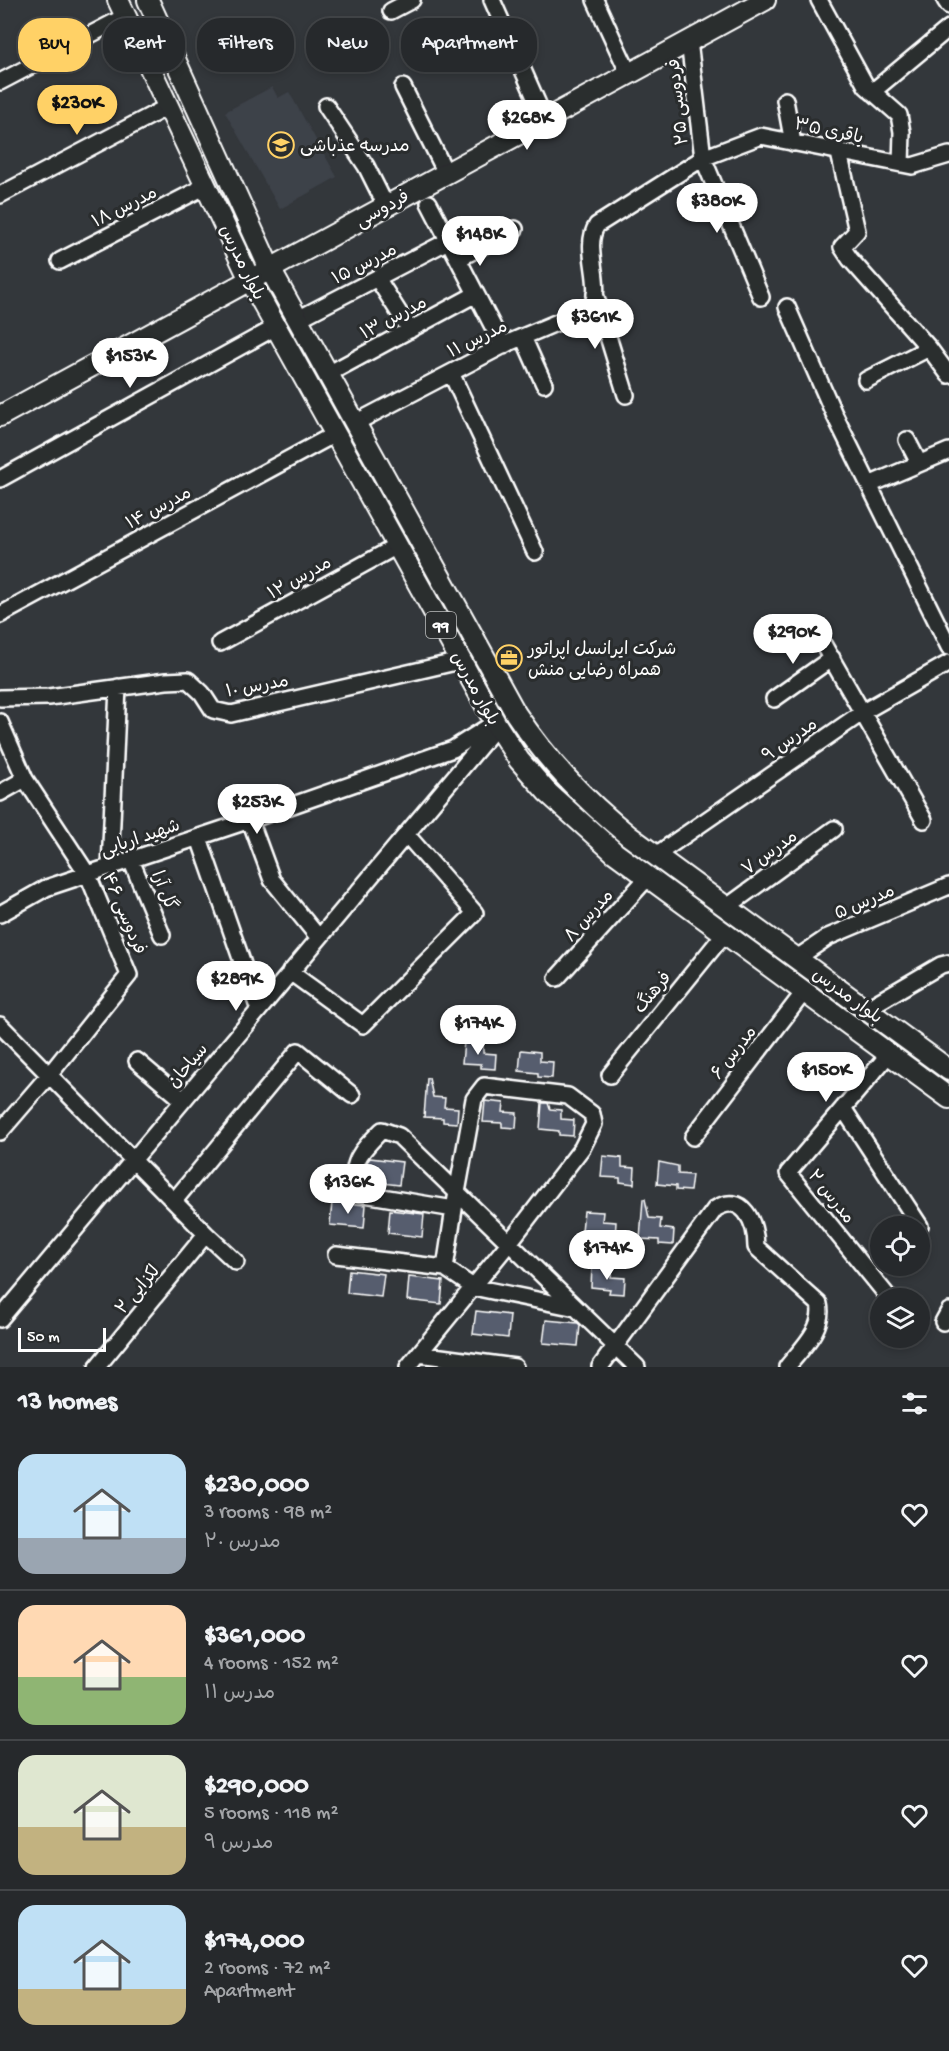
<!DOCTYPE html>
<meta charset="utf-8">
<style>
:root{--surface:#26292c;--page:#323538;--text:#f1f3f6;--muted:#a4a6a9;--line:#424548;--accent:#ffd166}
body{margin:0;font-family:"Gochi Hand","Playpen Sans Arabic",sans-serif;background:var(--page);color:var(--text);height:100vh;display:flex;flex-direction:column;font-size:22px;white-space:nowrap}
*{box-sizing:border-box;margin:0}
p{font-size:20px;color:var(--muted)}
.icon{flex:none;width:33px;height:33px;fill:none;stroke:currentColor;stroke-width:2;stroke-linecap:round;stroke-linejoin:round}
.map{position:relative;height:1367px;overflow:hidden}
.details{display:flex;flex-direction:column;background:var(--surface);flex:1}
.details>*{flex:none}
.hud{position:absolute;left:18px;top:18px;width:600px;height:54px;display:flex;gap:12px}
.buttons{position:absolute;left:870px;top:1216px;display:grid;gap:12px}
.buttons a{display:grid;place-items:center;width:60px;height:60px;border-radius:50%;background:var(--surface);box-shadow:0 3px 9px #0003,0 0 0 2px var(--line);font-size:30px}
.scale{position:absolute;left:18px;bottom:15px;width:88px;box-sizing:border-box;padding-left:6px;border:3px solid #fff;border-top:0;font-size:16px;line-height:21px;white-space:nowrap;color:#fff;-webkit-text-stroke:4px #2a2d2e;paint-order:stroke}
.price{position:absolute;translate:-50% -51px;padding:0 14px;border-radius:21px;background:#fff;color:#222;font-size:20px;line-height:39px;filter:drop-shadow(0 2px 3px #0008)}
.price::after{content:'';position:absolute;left:50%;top:36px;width:18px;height:14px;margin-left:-9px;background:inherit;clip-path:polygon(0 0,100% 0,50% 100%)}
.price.selected{background:var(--accent);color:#111}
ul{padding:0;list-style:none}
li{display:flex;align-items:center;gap:18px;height:150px;padding:0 18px}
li+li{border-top:2px solid var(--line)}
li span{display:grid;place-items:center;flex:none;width:168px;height:120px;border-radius:18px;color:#555}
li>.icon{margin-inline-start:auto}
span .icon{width:72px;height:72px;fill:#fffc;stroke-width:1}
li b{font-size:26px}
h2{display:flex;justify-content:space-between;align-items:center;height:72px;padding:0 18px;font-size:26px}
.pill{padding:0 21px;border-radius:24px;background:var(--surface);box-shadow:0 3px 9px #0003,0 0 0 2px var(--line);font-size:21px;line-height:54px}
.pill.selected{background:var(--accent);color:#111}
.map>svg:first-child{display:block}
.built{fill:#3e424a}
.building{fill:#565d6e;stroke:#fff;stroke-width:1.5}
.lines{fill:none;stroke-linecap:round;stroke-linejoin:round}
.minor-casing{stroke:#fff;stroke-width:20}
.major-casing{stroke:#fff;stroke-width:24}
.minor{stroke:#2a2d2e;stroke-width:15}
.major{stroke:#2a2d2e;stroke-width:20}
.labels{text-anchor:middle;stroke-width:6;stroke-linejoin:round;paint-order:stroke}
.shield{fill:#2a2d2e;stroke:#bfc0c0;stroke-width:1.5}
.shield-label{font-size:16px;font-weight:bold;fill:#fff}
.street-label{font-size:18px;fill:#fff;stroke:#2a2d2e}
.poi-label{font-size:18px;fill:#fff;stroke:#2a2d2e;text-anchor:start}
</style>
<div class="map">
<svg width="949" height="1367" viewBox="0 0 949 1367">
<rect width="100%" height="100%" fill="#33373b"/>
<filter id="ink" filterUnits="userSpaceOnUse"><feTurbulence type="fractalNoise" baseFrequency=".0167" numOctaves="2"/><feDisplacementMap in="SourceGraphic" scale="12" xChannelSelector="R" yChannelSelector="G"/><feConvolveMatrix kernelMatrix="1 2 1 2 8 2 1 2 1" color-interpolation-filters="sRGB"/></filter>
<g filter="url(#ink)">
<!-- built -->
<path class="built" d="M272,87L278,98L289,92L337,177L280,209L225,112Z"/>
<!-- building -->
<path class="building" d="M464,1042L483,1044V1053L496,1054L495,1069L481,1068V1064L462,1063Z
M521,1050L540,1052V1061L553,1062L552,1078L538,1077V1073L519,1071Z
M427,1078H429L433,1097L445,1098L444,1107L458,1108L457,1123L443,1122V1118L424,1117Z
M485,1101L504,1103L503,1112L517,1113L516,1128L502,1127V1123L483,1122Z
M542,1103H548L550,1109L561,1110V1119L574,1120L573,1136L559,1135V1131L540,1129Z
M603,1156L622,1158V1167L635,1168L634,1184L620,1182V1178L601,1177Z
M370,1158L402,1162L399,1185L365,1181L367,1162Z
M659,1162L678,1166V1174L692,1175L690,1191L676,1190V1186L657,1184Z
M643,1199H645L649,1218L661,1219L660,1228L674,1230L673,1245L659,1244V1240L640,1239Z
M332,1202L366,1205L364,1228L330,1225Z
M390,1210L424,1214L422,1237L388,1233Z
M584,1211L603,1212L602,1221L616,1222L615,1238L601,1237V1233L582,1231Z
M592,1267L612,1268L611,1277L625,1278L624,1294L609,1293L610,1289L591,1287Z
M349,1270L384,1274L381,1297L347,1293Z
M409,1277L443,1281L441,1304L407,1300Z
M476,1311L510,1315L508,1338L473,1334Z
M546,1320L578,1323L580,1325L578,1346L543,1343Z"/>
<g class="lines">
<!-- minor casing -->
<g class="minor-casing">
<path id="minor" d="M492,0L545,120
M595,0L629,74
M819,0L866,86L899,115L902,132L901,164
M945,0L949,6
M391,11L412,0
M689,41L703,158L761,297
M0,82L126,16
M403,87L446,173
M872,92L949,28
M785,100L793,143
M326,106L366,166L386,206
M839,153L857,231L842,247L850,259L929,348L949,375
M0,195L169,106
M429,203L503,346
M458,259L515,229
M60,261L206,186
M377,278L410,330
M595,294L626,395
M787,307L834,414L949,647
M298,319L448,241
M523,337L544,384
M451,373L535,552
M328,374L476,294
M866,380L929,348
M355,423L508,343L589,309C607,289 581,249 597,225L703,158L761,136L912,166L949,155
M907,440L919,463
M0,479L276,327
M869,485L949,451
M0,615L335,434
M819,637L924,820
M220,643L397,546
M0,698L49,697L166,681L188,680L202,693L213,710L231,714L460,661
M774,699L832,658
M0,722L25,779L88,875L129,975L50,1074L0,1132
M0,793L25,779
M250,820L272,880L319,938
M199,838L259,1010
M656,855L863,712L949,663
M131,860L162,935
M110,867L118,687
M727,907L834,829
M0,914L46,888L250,820L453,749L491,725
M797,958L828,937L949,886
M290,972L363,1025L475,913L406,834
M557,978L648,877
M866,1009L941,965L949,963
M0,1025L206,1234L236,1262
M889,1054L788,1173L890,1299
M137,1061L183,1100
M610,1075L725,933
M843,1108L920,1226
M693,1137L804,992
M174,1201L298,1051L352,1095
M336,1255L445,1268L454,1209
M445,1268L473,1287L576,1308
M0,1319L497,726
M943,1322L949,1311
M419,1354L515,1367
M97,1367L206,1234
M408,1367L509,1243L582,1148L594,1124L592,1114L568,1096L484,1086L474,1099L454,1209L352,1192C354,1158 358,1154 382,1130L399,1136L637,1367
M600,1367L715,1209C743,1191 756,1223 756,1247L819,1304C825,1328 801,1349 787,1367"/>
</g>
<!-- major casing -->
<g class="major-casing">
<path id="major" d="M118,0L250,280L497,726L519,760L547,792L615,853L949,1098
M148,0L270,269L516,714C549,763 584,799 629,836L949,1070
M0,416L765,0"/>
</g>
<!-- minor -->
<use href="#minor" class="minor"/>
<!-- major -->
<use href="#major" class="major"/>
</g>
</g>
<!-- icons -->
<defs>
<g id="school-ring" transform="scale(1.35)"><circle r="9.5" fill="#2a2d2e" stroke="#ffd166" stroke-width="1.5"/><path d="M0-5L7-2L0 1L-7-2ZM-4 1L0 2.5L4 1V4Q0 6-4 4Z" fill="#ffd166"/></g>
<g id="office-ring" transform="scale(1.35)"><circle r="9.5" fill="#2a2d2e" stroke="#ffd166" stroke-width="1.5"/><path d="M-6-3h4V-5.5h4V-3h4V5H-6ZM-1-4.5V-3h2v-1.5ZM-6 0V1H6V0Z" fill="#ffd166"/></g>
</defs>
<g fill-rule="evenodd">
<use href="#school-ring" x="281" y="145"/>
<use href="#office-ring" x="509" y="658"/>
</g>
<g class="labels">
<!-- shield labels -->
<rect class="shield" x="426" y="612" width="30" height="26" rx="4.5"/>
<g class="shield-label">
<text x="441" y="631">99</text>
</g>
<!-- street labels -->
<g class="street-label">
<text transform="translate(677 102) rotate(-96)" y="6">فردوسی ۲۵</text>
<text transform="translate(829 130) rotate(12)" y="6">باقری ۳۵</text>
<text transform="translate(124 206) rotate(-27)" y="6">مدرس ۱۸</text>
<text transform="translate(382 208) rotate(-29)" y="6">فردوسی</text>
<text transform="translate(243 262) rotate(64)" y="6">بلوار مدرس</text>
<text transform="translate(364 263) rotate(-27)" y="6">مدرس ۱۵</text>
<text transform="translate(393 317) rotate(-28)" y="6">مدرس ۱۳</text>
<text transform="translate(477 338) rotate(-26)" y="6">مدرس ۱۱</text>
<text transform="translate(158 507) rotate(-28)" y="6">مدرس ۱۴</text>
<text transform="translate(299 577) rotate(-29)" y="6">مدرس ۱۲</text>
<text transform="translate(257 685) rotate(-10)" y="6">مدرس ۱۰</text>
<text transform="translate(476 688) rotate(61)" y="6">بلوار مدرس</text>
<text transform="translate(789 739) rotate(-35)" y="6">مدرس ۹</text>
<text transform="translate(140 837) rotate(-19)" y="6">شهید اربابی</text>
<text transform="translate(769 852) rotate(-36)" y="6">مدرس ۷</text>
<text transform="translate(165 890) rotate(68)" y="6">گل آرا</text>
<text transform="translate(864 901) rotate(-23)" y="6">مدرس ۵</text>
<text transform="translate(125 913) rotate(67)" y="6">فردوسی ۴۶</text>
<text transform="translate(588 915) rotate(-48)" y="6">مدرس ۸</text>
<text transform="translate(652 992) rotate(-51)" y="6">فرهنگ</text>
<text transform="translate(848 995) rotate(36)" y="6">بلوار مدرس</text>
<text transform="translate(733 1052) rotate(-52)" y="6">مدرس ۶</text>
<text transform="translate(187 1065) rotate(-50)" y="6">سیاحان</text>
<text transform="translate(832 1196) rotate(51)" y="6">مدرس ۲</text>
<text transform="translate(137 1289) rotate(-50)" y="6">لکزایی ۲</text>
</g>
<!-- poi labels -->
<g class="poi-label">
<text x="300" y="151">مدرسه عذباشی</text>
<text x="528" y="654">شرکت ایرانسل اپراتور<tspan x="528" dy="21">همراه رضایی منش</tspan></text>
</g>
</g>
</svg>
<div class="buttons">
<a><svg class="icon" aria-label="locate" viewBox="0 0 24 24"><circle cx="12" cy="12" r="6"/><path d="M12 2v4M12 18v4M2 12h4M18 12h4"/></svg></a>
<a><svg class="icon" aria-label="layers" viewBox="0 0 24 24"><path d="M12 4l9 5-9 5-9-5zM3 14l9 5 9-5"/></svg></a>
</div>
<div class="scale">50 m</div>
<b class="price selected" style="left:77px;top:136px">$230K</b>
<b class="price" style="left:527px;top:151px">$268K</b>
<b class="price" style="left:717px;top:234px">$380K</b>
<b class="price" style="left:480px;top:267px">$148K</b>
<b class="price" style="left:595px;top:350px">$361K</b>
<b class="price" style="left:130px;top:389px">$153K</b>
<b class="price" style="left:793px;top:665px">$290K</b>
<b class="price" style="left:257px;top:835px">$253K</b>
<b class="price" style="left:236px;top:1012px">$289K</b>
<b class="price" style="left:478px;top:1056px">$174K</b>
<b class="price" style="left:826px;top:1103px">$150K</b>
<b class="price" style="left:348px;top:1215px">$136K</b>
<b class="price" style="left:607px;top:1281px">$174K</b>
<div class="hud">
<a class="pill selected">Buy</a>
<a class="pill">Rent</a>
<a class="pill">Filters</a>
<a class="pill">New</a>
<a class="pill">Apartment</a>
</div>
</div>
<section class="details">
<h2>13 homes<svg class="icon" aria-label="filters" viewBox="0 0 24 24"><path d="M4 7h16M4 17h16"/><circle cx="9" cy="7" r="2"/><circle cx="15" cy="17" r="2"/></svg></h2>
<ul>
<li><span style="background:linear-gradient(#bfe0f5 70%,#9aa5b1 0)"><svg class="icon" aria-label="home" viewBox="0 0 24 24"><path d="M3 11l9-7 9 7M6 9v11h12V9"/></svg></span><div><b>$230,000</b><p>3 rooms · 98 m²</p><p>مدرس ۲۰</p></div><svg class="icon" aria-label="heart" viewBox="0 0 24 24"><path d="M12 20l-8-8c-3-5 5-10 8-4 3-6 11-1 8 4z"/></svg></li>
<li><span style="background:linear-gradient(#ffd9b3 60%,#8fb573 0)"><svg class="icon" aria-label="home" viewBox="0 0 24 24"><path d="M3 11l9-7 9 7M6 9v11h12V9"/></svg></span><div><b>$361,000</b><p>4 rooms · 152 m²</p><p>مدرس ۱۱</p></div><svg class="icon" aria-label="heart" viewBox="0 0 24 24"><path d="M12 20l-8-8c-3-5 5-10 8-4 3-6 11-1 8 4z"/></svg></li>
<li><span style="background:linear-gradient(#dfe7d0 60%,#c2b280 0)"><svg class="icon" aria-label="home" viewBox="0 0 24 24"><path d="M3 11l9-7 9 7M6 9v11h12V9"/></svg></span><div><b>$290,000</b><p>5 rooms · 118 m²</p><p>مدرس ۹</p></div><svg class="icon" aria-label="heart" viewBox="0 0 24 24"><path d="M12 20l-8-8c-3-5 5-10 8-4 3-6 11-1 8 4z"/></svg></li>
<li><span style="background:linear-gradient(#bfe0f5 70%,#c2b280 0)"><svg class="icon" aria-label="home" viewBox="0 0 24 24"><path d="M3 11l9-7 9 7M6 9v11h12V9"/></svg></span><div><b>$174,000</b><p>2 rooms · 72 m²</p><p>Apartment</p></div><svg class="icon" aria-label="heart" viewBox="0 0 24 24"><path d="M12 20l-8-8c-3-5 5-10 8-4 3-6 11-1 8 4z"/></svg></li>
</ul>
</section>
